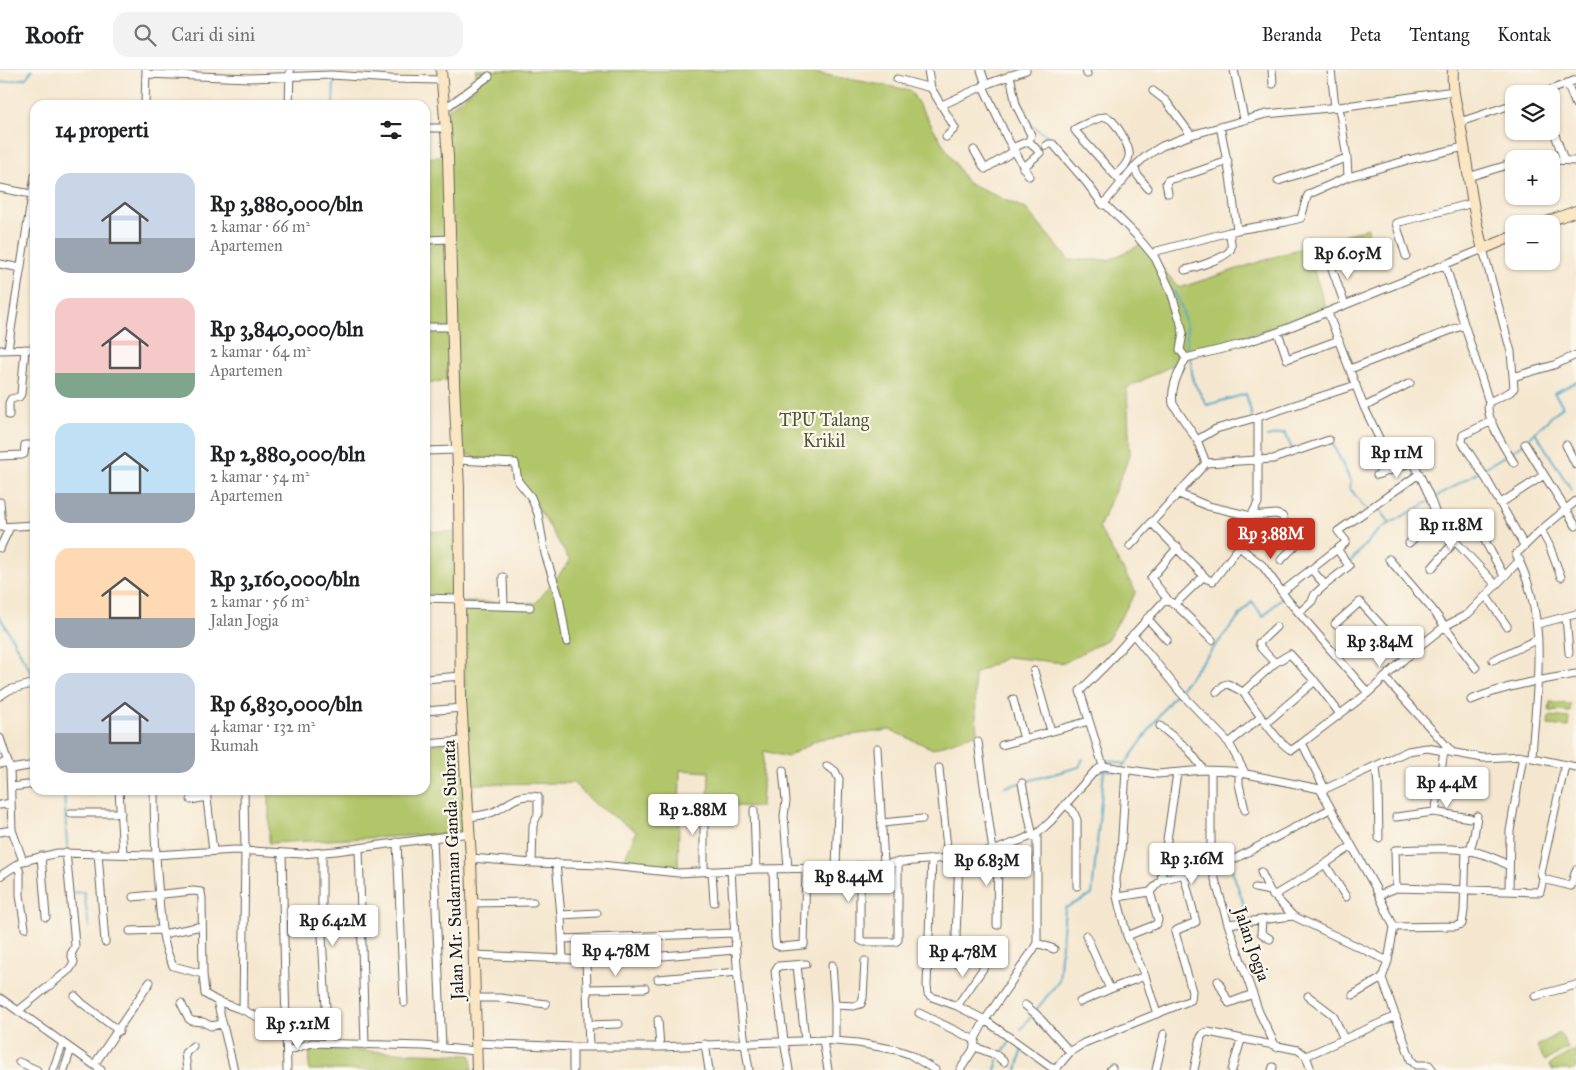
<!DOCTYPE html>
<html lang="id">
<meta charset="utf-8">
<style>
:root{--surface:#fff;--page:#f2f2f2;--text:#202124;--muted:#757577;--line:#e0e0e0;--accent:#c8321e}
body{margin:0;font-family:"IM FELL Great Primer",serif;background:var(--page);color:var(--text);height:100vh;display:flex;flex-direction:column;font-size:19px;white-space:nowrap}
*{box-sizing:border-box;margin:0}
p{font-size:16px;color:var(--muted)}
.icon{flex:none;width:28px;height:28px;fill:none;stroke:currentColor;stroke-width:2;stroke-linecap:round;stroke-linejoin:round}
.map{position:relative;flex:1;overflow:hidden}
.side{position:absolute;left:30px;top:30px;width:400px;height:695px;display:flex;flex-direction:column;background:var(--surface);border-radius:15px;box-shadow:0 1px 4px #0004}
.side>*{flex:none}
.tools{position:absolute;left:1505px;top:15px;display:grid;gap:10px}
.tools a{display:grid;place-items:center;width:55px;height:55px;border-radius:10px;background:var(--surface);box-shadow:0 1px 4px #0004;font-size:25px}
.price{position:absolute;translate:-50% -42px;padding:0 11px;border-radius:5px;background:#fff;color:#222;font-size:16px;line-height:32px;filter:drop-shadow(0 1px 2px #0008)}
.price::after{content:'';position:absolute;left:50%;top:30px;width:15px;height:11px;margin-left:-8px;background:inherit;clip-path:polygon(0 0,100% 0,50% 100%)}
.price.current{background:var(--accent);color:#fff}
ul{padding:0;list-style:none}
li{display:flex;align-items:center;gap:15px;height:125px;padding:0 25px}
li span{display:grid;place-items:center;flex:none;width:140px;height:100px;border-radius:15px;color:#555}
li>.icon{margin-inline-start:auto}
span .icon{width:60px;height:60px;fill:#fffc;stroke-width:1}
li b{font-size:21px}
h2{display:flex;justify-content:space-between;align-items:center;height:60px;padding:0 25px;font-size:21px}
header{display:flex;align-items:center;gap:30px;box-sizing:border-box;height:70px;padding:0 25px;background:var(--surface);border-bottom:1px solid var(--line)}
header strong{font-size:24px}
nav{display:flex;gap:28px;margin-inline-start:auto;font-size:18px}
.search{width:350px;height:45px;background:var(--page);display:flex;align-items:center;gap:12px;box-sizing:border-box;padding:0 18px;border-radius:15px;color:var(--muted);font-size:19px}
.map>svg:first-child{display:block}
.green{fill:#b1c569;stroke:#667042}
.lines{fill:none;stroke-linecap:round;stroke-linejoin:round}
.stream{stroke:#47a5c6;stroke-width:2}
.street-casing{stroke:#68635b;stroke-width:9}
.secondary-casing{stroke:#68635b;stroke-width:12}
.street{stroke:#fff;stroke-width:7}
.secondary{stroke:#fbe6c4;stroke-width:10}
.labels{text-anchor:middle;stroke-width:4.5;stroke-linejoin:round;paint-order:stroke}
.park-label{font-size:18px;fill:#505737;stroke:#fbf7ec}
.street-label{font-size:18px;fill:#1c1c1c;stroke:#fbf7ec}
</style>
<header>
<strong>Roofr</strong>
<div class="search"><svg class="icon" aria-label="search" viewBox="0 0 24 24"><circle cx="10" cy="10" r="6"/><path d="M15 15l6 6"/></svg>Cari di sini</div>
<nav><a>Beranda</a><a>Peta</a><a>Tentang</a><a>Kontak</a></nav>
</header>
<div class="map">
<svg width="1576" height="1000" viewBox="0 0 1576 1000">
<rect width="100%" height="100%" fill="#fbf7ec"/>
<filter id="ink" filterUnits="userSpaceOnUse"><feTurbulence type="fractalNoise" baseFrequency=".02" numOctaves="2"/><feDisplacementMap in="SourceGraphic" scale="10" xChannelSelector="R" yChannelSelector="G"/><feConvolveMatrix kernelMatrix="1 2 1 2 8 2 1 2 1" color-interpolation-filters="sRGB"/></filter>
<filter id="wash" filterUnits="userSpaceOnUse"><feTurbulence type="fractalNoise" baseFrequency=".0096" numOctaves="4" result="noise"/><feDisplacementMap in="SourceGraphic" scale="20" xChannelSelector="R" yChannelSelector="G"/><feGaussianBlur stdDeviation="1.12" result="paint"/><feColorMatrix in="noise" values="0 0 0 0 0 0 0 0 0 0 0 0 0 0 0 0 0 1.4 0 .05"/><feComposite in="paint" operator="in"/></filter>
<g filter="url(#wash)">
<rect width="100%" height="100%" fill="#f5e7cf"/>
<!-- green -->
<path class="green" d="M476,0L581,1L798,0L910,20L967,113L1026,139L1069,190H1109L1142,174L1179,218L1314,174L1368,158L1369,168L1313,198L1327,241L1209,277L1127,318L1130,385L1099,458L1136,522L1108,569L1064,593L1007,587L974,604L977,663L933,679L890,660L819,669L787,687L764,681L761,737L708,735L709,702L680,700L678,799L623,793L636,761L595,734L573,713L474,714L466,763L269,773V720H425V675L465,672L464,532L536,533L570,491L513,396L459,383L447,310L425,314V88L446,86L447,40L476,17Z
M425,461L454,462L457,529H425Z
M1550,632L1571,634L1570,642L1549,641Z
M1549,646L1570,648L1569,657L1548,655Z
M1560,963L1568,978L1545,991L1537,976Z
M310,979L471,985L472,1000H309Z
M1576,979V998L1573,1000H1552L1549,995Z"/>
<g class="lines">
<!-- stream -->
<path class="stream" d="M0,13L26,8L32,0
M1015,15L1030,55L1046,65L1052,72
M333,35L334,13L337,8
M1174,221L1181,236L1187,260V277L1190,284L1193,311L1207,335L1246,324L1252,346
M1535,362L1572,421
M1267,367L1285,363L1292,379H1293
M1331,370L1351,412L1349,417L1365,438
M1510,383L1519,377L1563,336L1554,323L1576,312
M1433,429L1506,385
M1378,437L1390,453
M1350,492L1371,468L1380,459L1428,432
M0,547L34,607
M1105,690L1114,691L1124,694
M1124,696L1166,636L1252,531L1263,547L1282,527
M1024,712L1079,697L1083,689
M1005,717L1020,713
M64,720L67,776
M1230,794L1243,832L1245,849
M72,823L84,822L89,858
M1246,854L1248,871
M1021,959L1059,911L1065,838L1092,825L1104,700L1123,702
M1000,985L1011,971
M995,1000L998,990
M1017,1000L1022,981L1020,979"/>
</g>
</g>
<g filter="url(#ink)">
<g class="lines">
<!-- street casing -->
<g class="street-casing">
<path id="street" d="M928,0L931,18L955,58L946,67
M981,0L986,15
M1086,0L1087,4
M1234,0L1244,49
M1272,0L1273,14
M1331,0L1335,37
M146,4L250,8L331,5L391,9L441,10
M1010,5L1016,35L1031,65L1029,71
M897,9L931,18
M1567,13L1576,35
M983,16L1007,68L1029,106
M1153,21L1166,31L1191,65
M1541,24L1576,10
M145,35L146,0
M289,35L290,0
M942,35L990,13L1026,0
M444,39L489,6
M1460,52L1514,34
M1551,53L1564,90
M1220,56L1230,106L1237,160
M425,58H446
M1046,76L1049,74H1053L1086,112L1103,135L1134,97L1146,86L1162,76L1191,65L1266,44L1339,37L1454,21
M1012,78L1029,71
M974,80L985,99L1014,81
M1551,90L1576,91
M1134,97L1138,106L1148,118
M1023,98L1040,83L1029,71
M1116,105C1121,100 1128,94 1129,86C1131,78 1115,49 1106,47C1100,46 1083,55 1077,58L1075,60L1077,63L1122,113
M1348,107L1408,90L1464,77
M1468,107L1514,93
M1278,111L1347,88
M0,118L31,124
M1168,123L1166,113L1168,110L1193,103L1228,91
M1104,133L1136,165L1155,188L1170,219L1180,250L1183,263L1180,280L1186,288
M425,170L451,169
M1153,184L1157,181L1237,160L1286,152L1301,148L1307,127L1309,124L1348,107L1347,88L1339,37
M1406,186L1396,153L1473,133
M1330,193L1345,235
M0,194L21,198
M1445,194L1489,332
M1185,200C1194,198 1230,187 1231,178C1232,174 1230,167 1229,162
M1328,243L1364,337L1394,399
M425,257H453
M1278,262L1287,289L1339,270
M8,279L35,106
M0,280L35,279
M1186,288L1238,275L1278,262L1483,179L1511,282L1514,318L1510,322L1489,332C1483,345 1507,382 1514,393
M1350,299L1464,255
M1513,307L1554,295L1576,285
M1364,337L1410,313
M9,345V333L11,329L19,327L21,324L25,279
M1492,351L1463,365L1462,372L1487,410L1524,475
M1197,370L1216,359L1258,347
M1525,374L1576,456
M1566,375L1576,395
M425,381L456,380
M0,386L22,385L24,384L25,375H35
M457,390L515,393L518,411L531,427L538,444L545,484L559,527L567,572
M1206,393L1273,389L1329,370
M1377,405L1412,392L1414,393L1429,425L1437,447L1455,471L1495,514
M1179,424L1208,436L1251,446L1276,444L1282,446L1297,474L1281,490
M0,432L2,457
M1501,433L1544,405
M1151,452L1207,509L1213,511L1239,477L1248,452L1258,433V347L1356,315
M0,457L35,455
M1541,460L1549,475L1561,507
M1484,469L1504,506
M1409,473L1437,447
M1130,476L1206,393L1197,370L1173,334C1170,317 1179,302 1186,288
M1239,477L1262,495L1287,529L1368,623
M0,478L10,457
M1389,489L1432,539L1476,598
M1432,498L1455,471
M1312,500L1325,515L1349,496L1337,479
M503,507L504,535
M1282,522L1345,473L1346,471L1338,461L1419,404
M1486,526L1507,556
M425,528L459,529
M1168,530L1151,508L1178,477
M1175,534L1204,506
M459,535L530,537
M1299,543L1312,531L1315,524L1325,515
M1566,547L1569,583
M1147,548L1167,570
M1335,554L1360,532L1409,586
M1538,554L1576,544
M1133,564L1180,622L1229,673L1245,703
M1493,590L1538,569
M1275,593L1261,578L1259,573L1276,557
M1034,601L1051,661
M1385,608L1453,683
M425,609L461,606
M1217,622L1224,615L1228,614L1243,622
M0,626L9,620L35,613
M1013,629L1024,669
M1471,630C1504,616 1540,610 1576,604
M425,641L462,638
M1340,644L1319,616L1290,584L1275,593L1243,622C1251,633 1282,679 1292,680L1302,673L1368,623L1412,582L1445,556L1468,544L1520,490
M1266,653L1315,611
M1160,656L1188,679L1204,700
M0,668L10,699L12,760L23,791
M978,672L993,781
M1229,673L1261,647
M1302,673L1325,719
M425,674L464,671
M1002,675L1089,651
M877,678L884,793
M1532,687C1536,616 1550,551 1516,484L1541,460L1576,431
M0,694L8,692
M827,696L835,701L839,709L836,798
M1103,696L1080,621L1108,593L1129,569L1165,530L1175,534L1212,570
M1376,697L1378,716L1379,768
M939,698L948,788
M10,699L35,695
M783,700L786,731L784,746L788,799
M1126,700L1121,782L1116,808L1117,827L1127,866L1145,906L1157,944
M1211,701V787L1214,806L1228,854L1259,942L1276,977
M1239,702V714L1245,740
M1177,703L1161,810L1225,794L1330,739
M1022,713L1033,767
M11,717L35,714
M1320,719L1375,817L1394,857L1388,891L1382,908L1411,990L1416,995H1429L1433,1000
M119,720L123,784
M154,720C154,756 156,792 159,828C161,852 162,874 173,896L203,904L205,924L217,931L243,940L286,961
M206,720L213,781
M191,730L207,727
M1065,734L1073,741L1077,750V816
M0,735L11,733
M754,740L756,799
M1434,742L1470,748
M71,743H121
M469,747C476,746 486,745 493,742C510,735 516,722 538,727V744L533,755L532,793
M1396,747L1434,742L1436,738L1444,680
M882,753L922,749
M0,762L12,760
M433,768L442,977
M397,772L404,933
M359,778L365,975
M1470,780L1474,766L1477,746
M322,782V866L328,973
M98,783L105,872
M282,783L287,1000
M41,786L46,847
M471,788L532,793L601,795L678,803L756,799L836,798L959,787L998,779L1037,764L1051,751L1094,702L1103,696L1157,704L1204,700L1232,701L1320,719H1325L1408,681L1427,678L1483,688L1523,686L1576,697
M932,789L927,915L928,924L932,927L957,936L985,950L1055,1000L1070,982L1084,973L1191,930L1192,921L1175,862L1177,860L1196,852L1184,805
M556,793L561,845L563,889
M17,794L20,803V825L25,858
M1325,794L1346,827
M860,796V870L864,872H895L898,870V792
M773,799L775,869L776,875L781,877L804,875L806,798
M731,800C735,867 738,934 749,1000
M704,801V730
M712,801L714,832
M1261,802L1270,821L1293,846L1388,891
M0,806L23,791L58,783L155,785L235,780L302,784L336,781L470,763
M1543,809L1571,816L1576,800
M1255,818L1270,821
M1396,818L1395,780C1437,779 1472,773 1509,796
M1509,821L1510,761L1523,686
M1379,825L1396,818L1540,822L1543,809L1541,803L1565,695
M1273,826L1310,804L1352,776
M133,827L193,821L201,822L202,828L203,904
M1117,827L1150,822L1161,810
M472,833L533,832
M561,845L597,843
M1262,850L1261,863L1270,869
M1228,854L1293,846
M997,855L998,779
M1394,857L1456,856L1462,854L1464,841L1466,779
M130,861L162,860
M163,864L202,856
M1086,865L1110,919
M1127,866L1157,854L1158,850L1150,822
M562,869L734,863
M1037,873L1054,879
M474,885L586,890L638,888L735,880
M586,890L589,977
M955,893L959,787
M797,895L805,970
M832,895L835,935
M658,909L738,902
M1218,911L1229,933L1253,924
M588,919L645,918
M1353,925L1382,908
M75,926L82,933L119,961
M1308,926L1333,945L1344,969
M1535,926L1576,915
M0,928L101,1000
M475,928H500L546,934
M217,931L234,1000
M1080,932L1110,919L1145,906
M181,933L189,949L192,951L203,952L211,956L222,954
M1025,935L1037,945L1070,982
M957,936L987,893
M243,940L245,780L244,720
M18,941L70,899L74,892L71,884L75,877L74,863L66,782
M919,943L975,970
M658,950L660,977
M588,955L619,954
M823,970L828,1000
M835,971V935L854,936L861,934L863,928L865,891
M476,973L573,977H660L823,970L858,973L897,980L909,984L935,1000
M705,974L709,1000
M975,977L996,985L1004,992
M287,981L312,973L424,976L476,981
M1306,986L1396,946
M19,992L37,1000
M94,995L150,912
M53,1000L63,973
M64,1000L71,979
M187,1000L185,983L193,976
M573,1000V977
M789,1000L784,971L775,901L778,896L806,894
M960,1000L973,980L976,967L985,950L1033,880L1037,873V764
M1110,1000L1112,998
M1156,1000L1164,964
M1194,1000L1201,967L1204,963L1208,962L1298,980L1306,986L1311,1000
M1232,1000L1241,970
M1272,1000L1273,997"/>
</g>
<!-- secondary casing -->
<g class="secondary-casing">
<path id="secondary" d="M441,0L448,86L454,313L459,418L461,630L471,788L477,1000
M1453,0C1451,22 1459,43 1462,65C1469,103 1472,142 1483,179L1514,166
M1541,154L1576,141"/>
</g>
<!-- street -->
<use href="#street" class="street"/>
<!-- secondary -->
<use href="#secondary" class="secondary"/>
</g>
</g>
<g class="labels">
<!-- park labels -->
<g class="park-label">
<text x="824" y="356">TPU Talang<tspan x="824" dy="21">Krikil</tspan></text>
</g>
<!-- street labels -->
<g class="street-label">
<text transform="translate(453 800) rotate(-92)" y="6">Jalan Mr. Sudarman Ganda Subrata</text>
<text transform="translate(1252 874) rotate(71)" y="6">Jalan Jogja</text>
</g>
</g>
</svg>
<div class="tools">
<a><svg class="icon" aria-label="layers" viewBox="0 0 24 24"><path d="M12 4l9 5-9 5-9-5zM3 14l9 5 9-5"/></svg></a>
<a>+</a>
<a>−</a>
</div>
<b class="price" style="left:1348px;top:210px">Rp 6.05M</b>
<b class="price" style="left:1397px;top:409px">Rp 11M</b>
<b class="price" style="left:1451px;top:481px">Rp 11.8M</b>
<b class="price current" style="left:1271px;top:490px">Rp 3.88M</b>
<b class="price" style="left:1380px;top:598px">Rp 3.84M</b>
<b class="price" style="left:1447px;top:739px">Rp 4.4M</b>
<b class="price" style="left:693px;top:766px">Rp 2.88M</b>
<b class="price" style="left:1192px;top:815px">Rp 3.16M</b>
<b class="price" style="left:987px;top:817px">Rp 6.83M</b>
<b class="price" style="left:849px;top:833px">Rp 8.44M</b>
<b class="price" style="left:333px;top:877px">Rp 6.42M</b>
<b class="price" style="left:616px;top:907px">Rp 4.78M</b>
<b class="price" style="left:963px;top:908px">Rp 4.78M</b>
<b class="price" style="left:298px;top:980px">Rp 5.21M</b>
<section class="side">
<h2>14 properti<svg class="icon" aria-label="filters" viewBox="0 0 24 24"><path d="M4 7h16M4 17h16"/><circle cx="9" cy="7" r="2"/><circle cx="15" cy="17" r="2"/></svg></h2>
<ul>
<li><span style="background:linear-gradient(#c9d6e8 65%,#9aa5b1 0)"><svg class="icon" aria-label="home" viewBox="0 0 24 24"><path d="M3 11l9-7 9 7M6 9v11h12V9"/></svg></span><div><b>Rp 3,880,000/bln</b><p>2 kamar · 66 m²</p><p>Apartemen</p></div></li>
<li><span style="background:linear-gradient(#f6c9c9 75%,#7fa58c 0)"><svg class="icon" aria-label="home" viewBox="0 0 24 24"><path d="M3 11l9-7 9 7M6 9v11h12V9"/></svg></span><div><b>Rp 3,840,000/bln</b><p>2 kamar · 64 m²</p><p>Apartemen</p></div></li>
<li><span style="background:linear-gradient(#bfe0f5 70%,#9aa5b1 0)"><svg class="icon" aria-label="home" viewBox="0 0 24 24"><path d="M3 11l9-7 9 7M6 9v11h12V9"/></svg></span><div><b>Rp 2,880,000/bln</b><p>2 kamar · 54 m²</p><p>Apartemen</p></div></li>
<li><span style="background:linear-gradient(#ffd9b3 70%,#9aa5b1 0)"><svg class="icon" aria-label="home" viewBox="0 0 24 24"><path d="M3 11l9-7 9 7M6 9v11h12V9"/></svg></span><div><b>Rp 3,160,000/bln</b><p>2 kamar · 56 m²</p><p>Jalan Jogja</p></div></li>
<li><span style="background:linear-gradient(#c9d6e8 60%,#9aa5b1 0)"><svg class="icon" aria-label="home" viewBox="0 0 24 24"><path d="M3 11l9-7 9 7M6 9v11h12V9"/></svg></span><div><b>Rp 6,830,000/bln</b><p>4 kamar · 132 m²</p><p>Rumah</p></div></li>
</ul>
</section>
</div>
